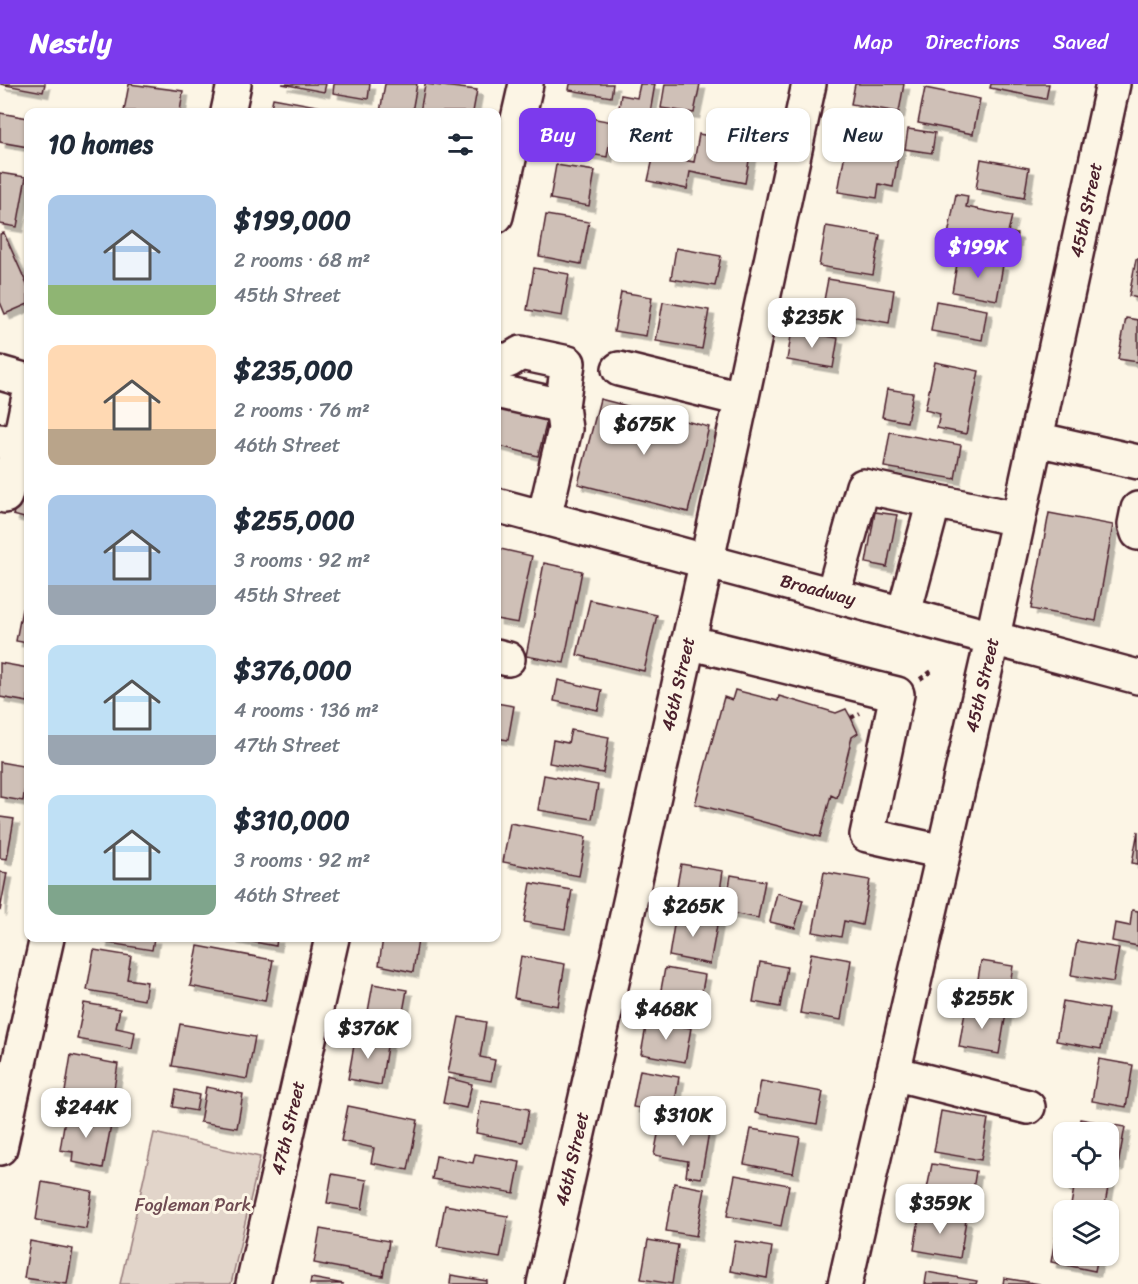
<!DOCTYPE html>
<meta charset="utf-8">
<style>
:root{--surface:#fff;--page:#f6f6f7;--text:#1f2937;--muted:#747a83;--accent:#7c3aed}
body{margin:0;font-family:Sriracha,sans-serif;background:var(--page);color:var(--text);height:100vh;display:flex;flex-direction:column;font-size:22px;white-space:nowrap}
*{box-sizing:border-box;margin:0}
p{font-size:20px;color:var(--muted)}
.icon{flex:none;width:33px;height:33px;fill:none;stroke:currentColor;stroke-width:2;stroke-linecap:round;stroke-linejoin:round}
.map{position:relative;flex:1;overflow:hidden}
.sheet{position:absolute;left:24px;top:24px;width:477px;height:834px;display:flex;flex-direction:column;background:var(--surface);border-radius:12px;box-shadow:0 2px 4px #0004}
.sheet>*{flex:none}
.banner{position:absolute;left:519px;top:24px;width:528px;height:54px;display:flex;gap:12px}
.buttons{position:absolute;left:1053px;top:1038px;display:grid;gap:12px}
.buttons a{display:grid;place-items:center;width:66px;height:66px;border-radius:12px;background:var(--surface);box-shadow:0 2px 4px #0004;font-size:30px}
.price{position:absolute;translate:-50% -51px;padding:0 14px;border-radius:12px;background:#fff;color:#222;font-size:20px;line-height:39px;filter:drop-shadow(0 2px 3px #0008)}
.price::after{content:'';position:absolute;left:50%;top:36px;width:18px;height:14px;margin-left:-9px;background:inherit;clip-path:polygon(0 0,100% 0,50% 100%)}
.price.active{background:var(--accent);color:#fff}
ul{padding:0;list-style:none}
li{display:flex;align-items:center;gap:18px;height:150px;padding:0 24px}
li span{display:grid;place-items:center;flex:none;width:168px;height:120px;border-radius:12px;color:#555}
li>.icon{margin-inline-start:auto}
span .icon{width:72px;height:72px;fill:#fffc;stroke-width:1}
li b{font-size:26px}
h2{display:flex;justify-content:space-between;align-items:center;height:72px;padding:0 24px;font-size:26px}
.chip{padding:0 21px;border-radius:12px;background:var(--surface);box-shadow:0 2px 4px #0004;font-size:21px;line-height:54px}
.chip.active{background:var(--accent);color:#fff}
header{display:flex;align-items:center;gap:36px;box-sizing:border-box;height:84px;padding:0 30px;background:var(--accent);color:#fff}
header strong{font-size:28px}
nav{display:flex;gap:33px;margin-inline-start:auto;font-size:21px}
.map>svg:first-child{display:block}
.green{fill:#e2d5ca;stroke:#967a7a;stroke-width:1.5}
.building{fill:#cfc0b7;stroke:#4a1f2b;stroke-width:1.5;filter:url(#shadow)}
.lines{fill:none;stroke-linecap:round;stroke-linejoin:round}
.minor-casing{stroke:#4a1f2b;stroke-width:38}
.major-casing{stroke:#4a1f2b;stroke-width:38}
.path{stroke:#4a1f2b;stroke-width:4;stroke-dasharray:4.5 4.5;stroke-linecap:butt}
.minor{stroke:#fcf5e5;stroke-width:33}
.major{stroke:#fcf5e5;stroke-width:33}
.labels{text-anchor:middle;stroke-width:6;stroke-linejoin:round;paint-order:stroke}
.street-label{font-size:18px;fill:#4a1f2b;stroke:#fcf5e5}
.park-label{font-size:18px;fill:#704c53;stroke:#fcf5e5}
</style>
<header>
<strong>Nestly</strong>
<nav><a>Map</a><a>Directions</a><a>Saved</a></nav>
</header>
<div class="map">
<svg width="1138" height="1200" viewBox="0 0 1138 1200">
<defs>
<filter id="shadow"><feDropShadow dx="5.5" dy="5.5" stdDeviation="0" flood-color="#0004"/></filter>
</defs>
<rect width="100%" height="100%" fill="#fcf5e5"/>
<filter id="ink" filterUnits="userSpaceOnUse"><feTurbulence type="fractalNoise" baseFrequency=".0167" numOctaves="2"/><feDisplacementMap in="SourceGraphic" scale="12" xChannelSelector="R" yChannelSelector="G"/><feConvolveMatrix kernelMatrix="1 2 1 2 8 2 1 2 1" color-interpolation-filters="sRGB"/></filter>
<g filter="url(#ink)">
<!-- green -->
<path class="green" d="M154,1049L260,1073L231,1200H120Z"/>
<!-- building -->
<path class="building" d="M0,0H45L43,8Z
M129,0L183,7L180,28L124,27Z
M282,0H326L324,8Z
M334,0H370L368,15L333,9Z
M385,0H417L412,28H380Z
M425,0L477,6L473,28H420Z
M570,0H613L611,13L569,6Z
M640,0H655L650,29L619,24L621,11L637,14Z
M665,0H700L694,29L661,24Z
M855,0H904L899,28L851,20Z
M991,0H1049L1046,15L990,4Z
M925,4L980,15L973,50L918,39Z
M273,14L322,23L321,28H270Z
M0,29L28,34V63L0,58Z
M568,30L613,38L607,73L561,65Z
M908,45L935,49L932,69L905,65Z
M699,50L752,60L745,99L690,88L687,105L648,97L654,70L694,78Z
M848,52L900,61L893,103L879,100L877,114L838,108Z
M981,75L1029,84L1024,114L976,105Z
M556,81L595,87L589,122L550,115Z
M0,89L26,93L17,143L0,140Z
M956,110L968,112L966,123L1012,132L1008,148L1017,150L1013,170L947,156Z
M546,131L589,138L581,180L539,172Z
M826,142L880,151L873,191L819,182Z
M4,149L28,203V220L5,230L0,218V150Z
M676,164L721,172L715,202L671,195Z
M958,174L1003,181L997,216L952,208Z
M1136,175H1138V214L1129,212Z
M534,184L569,190L562,232L527,226Z
M828,195L894,206L889,239L822,227Z
M621,208L652,213L646,252L614,247Z
M936,217L987,226L982,256L931,247Z
M663,218L709,226L702,265L656,257Z
M1126,234L1138,236V278L1118,275Z
M792,246L838,254L833,284L787,276Z
M935,278L979,287L966,350L937,344L940,330L925,326Z
M887,305L913,309L907,338L882,333Z
M600,315L709,343L688,428L578,400Z
M496,320L548,333L538,372L496,361Z
M890,348L961,361L955,395L884,383Z
M28,367V435L13,431Z
M875,428L897,431L887,483L866,479Z
M1049,429L1113,441L1096,537L1031,525Z
M496,464L532,472L518,539L496,535Z
M544,479L582,487L564,579L526,572Z
M590,516L657,531L644,587L577,571Z
M22,525L28,526V559L16,557Z
M0,579L28,584V618L0,613Z
M558,596L602,606L598,626L554,617Z
M735,606L778,617L779,612L836,629L846,625L851,634L858,649L852,653L837,714L831,711L820,753L695,720L724,613L732,616Z
M496,619L514,622L508,656L496,654Z
M571,646L609,653L603,689L549,679L553,656L568,659Z
M0,678L28,683L23,717L0,713Z
M544,691L598,701L592,735L538,726Z
M0,733L14,735L7,775L0,774Z
M510,739L586,753L579,792L503,778Z
M1138,747V780L1132,779Z
M681,780L723,787L717,826L674,818Z
M0,788L7,789L0,827Z
M824,788L870,796L862,841L844,837L841,853L813,848Z
M731,791L765,797L758,834L725,828Z
M531,799L572,806L565,845L524,838Z
M777,809L803,816L795,844L770,838Z
M1132,826L1138,827V862L1112,857L1115,839L1130,842Z
M676,829L718,836L710,880L669,872Z
M103,854H154L152,866L102,858Z
M232,854H277L276,862Z
M383,854L418,855L413,888L379,881Z
M1077,857L1119,864L1113,898L1071,891Z
M198,862L273,876L265,917L190,902Z
M94,866L131,872L127,895L147,898L144,916L87,906Z
M811,869L851,876L841,936L800,929Z
M521,872L565,880L558,922L514,914Z
M981,877L1013,882L1008,912L976,907Z
M760,878L787,883L780,923L753,918Z
M665,884L705,891L698,929L658,922Z
M373,900L407,906L399,950L365,944Z
M1063,917L1108,925L1101,965L1056,957Z
M84,919L120,925L116,944L135,948L132,965L77,955Z
M966,922L1006,929L999,970L959,963Z
M459,933L486,938L480,973L495,976L491,997L448,989Z
M647,937L691,944L685,978L641,970Z
M180,940L255,953L247,995L172,982Z
M356,950L388,956L381,1001L348,995Z
M71,971L118,980L112,1017L65,1008Z
M1099,975L1133,981L1126,1023L1092,1017Z
M640,986L679,993L673,1030L633,1023Z
M448,994L472,1000L466,1024L443,1019Z
M761,997L823,1008L817,1040L755,1029Z
M206,1003L243,1010L237,1044L200,1038Z
M176,1006L199,1011L196,1027L173,1023Z
M481,1017L529,1025L523,1058L476,1049Z
M348,1022L418,1036L408,1086L371,1079L374,1064L341,1057Z
M941,1027L988,1035L981,1076L934,1068Z
M66,1028L112,1036L103,1084L72,1078L73,1068L60,1066Z
M1080,1035L1125,1043L1118,1081L1108,1079V1048H1078Z
M660,1040L709,1048L701,1094L686,1092L688,1077L654,1071Z
M751,1045L800,1053L793,1089L744,1080Z
M475,1070L520,1078L514,1109L432,1095L436,1072L473,1079Z
M932,1080L976,1087L970,1123L925,1115Z
M332,1090L367,1096L362,1125L327,1119Z
M735,1091L789,1101L781,1142L727,1132Z
M1108,1092H1110L1104,1126L1071,1121L1074,1104L1064,1102L1065,1094Z
M42,1098L92,1107L86,1145L36,1136Z
M674,1099L705,1105L696,1152L666,1147Z
M445,1121L508,1132L500,1174L437,1163Z
M920,1128L966,1136L960,1174L914,1166Z
M1058,1139L1064,1140V1172H1098L1095,1187L1051,1178Z
M320,1145L389,1157L383,1192L314,1179Z
M648,1156L678,1161L672,1200L641,1195Z
M30,1157L73,1165L67,1200L24,1194Z
M735,1157L772,1163L767,1194L730,1187Z
M927,1188L977,1197L976,1200H925Z
M451,1191L487,1197V1200H450Z
M311,1194L344,1200H310Z
M1004,1194L1040,1200H1003Z"/>
<g class="lines">
<!-- minor casing -->
<g class="minor-casing">
<path id="minor" d="M228,28L234,0
M496,132L526,0
M496,275L508,277L521,269L568,279L562,322L565,345L544,434
M619,285L741,315
M496,307L562,322
M1036,355L1138,378
M0,357L19,361L5,412
M19,361L28,317
M1138,425L1135,440L1138,449
M833,510L863,402L1018,435
M904,529L934,417
M993,552L1113,0
M688,558L897,610L867,751L943,768
M496,572L508,575
M893,989L1028,1023
M0,1064L47,854
M253,1200L332,854
M544,1200L707,476L809,0"/>
</g>
<!-- major casing -->
<g class="major-casing">
<path id="major" d="M0,289L28,297
M496,421L1138,593
M845,1200L993,552"/>
</g>
<!-- path -->
<path class="path" d="M920,595L932,587
M851,634L860,629"/>
<!-- minor -->
<use href="#minor" class="minor"/>
<!-- major -->
<use href="#major" class="major"/>
</g>
</g>
<g class="labels">
<!-- street labels -->
<g class="street-label">
<text transform="translate(1086 126) rotate(-78)" y="6">45th Street</text>
<text transform="translate(818 506) rotate(15)" y="6">Broadway</text>
<text transform="translate(678 600) rotate(-77)" y="6">46th Street</text>
<text transform="translate(982 601) rotate(-77)" y="6">45th Street</text>
<text transform="translate(288 1044) rotate(-77)" y="6">47th Street</text>
<text transform="translate(572 1075) rotate(-77)" y="6">46th Street</text>
</g>
<!-- park labels -->
<g class="park-label">
<text x="193" y="1127">Fogleman Park</text>
</g>
</g>
</svg>
<div class="buttons">
<a><svg class="icon" aria-label="locate" viewBox="0 0 24 24"><circle cx="12" cy="12" r="6"/><path d="M12 2v4M12 18v4M2 12h4M18 12h4"/></svg></a>
<a><svg class="icon" aria-label="layers" viewBox="0 0 24 24"><path d="M12 4l9 5-9 5-9-5zM3 14l9 5 9-5"/></svg></a>
</div>
<b class="price active" style="left:978px;top:195px">$199K</b>
<b class="price" style="left:812px;top:265px">$235K</b>
<b class="price" style="left:644px;top:372px">$675K</b>
<b class="price" style="left:693px;top:854px">$265K</b>
<b class="price" style="left:982px;top:946px">$255K</b>
<b class="price" style="left:666px;top:957px">$468K</b>
<b class="price" style="left:368px;top:976px">$376K</b>
<b class="price" style="left:86px;top:1055px">$244K</b>
<b class="price" style="left:683px;top:1063px">$310K</b>
<b class="price" style="left:940px;top:1151px">$359K</b>
<div class="banner">
<a class="chip active">Buy</a>
<a class="chip">Rent</a>
<a class="chip">Filters</a>
<a class="chip">New</a>
</div>
<section class="sheet">
<h2>10 homes<svg class="icon" aria-label="filters" viewBox="0 0 24 24"><path d="M4 7h16M4 17h16"/><circle cx="9" cy="7" r="2"/><circle cx="15" cy="17" r="2"/></svg></h2>
<ul>
<li><span style="background:linear-gradient(#a9c7e8 75%,#8fb573 0)"><svg class="icon" aria-label="home" viewBox="0 0 24 24"><path d="M3 11l9-7 9 7M6 9v11h12V9"/></svg></span><div><b>$199,000</b><p>2 rooms · 68 m²</p><p>45th Street</p></div></li>
<li><span style="background:linear-gradient(#ffd9b3 70%,#b9a48a 0)"><svg class="icon" aria-label="home" viewBox="0 0 24 24"><path d="M3 11l9-7 9 7M6 9v11h12V9"/></svg></span><div><b>$235,000</b><p>2 rooms · 76 m²</p><p>46th Street</p></div></li>
<li><span style="background:linear-gradient(#a9c7e8 75%,#9aa5b1 0)"><svg class="icon" aria-label="home" viewBox="0 0 24 24"><path d="M3 11l9-7 9 7M6 9v11h12V9"/></svg></span><div><b>$255,000</b><p>3 rooms · 92 m²</p><p>45th Street</p></div></li>
<li><span style="background:linear-gradient(#bfe0f5 75%,#9aa5b1 0)"><svg class="icon" aria-label="home" viewBox="0 0 24 24"><path d="M3 11l9-7 9 7M6 9v11h12V9"/></svg></span><div><b>$376,000</b><p>4 rooms · 136 m²</p><p>47th Street</p></div></li>
<li><span style="background:linear-gradient(#bfe0f5 75%,#7fa58c 0)"><svg class="icon" aria-label="home" viewBox="0 0 24 24"><path d="M3 11l9-7 9 7M6 9v11h12V9"/></svg></span><div><b>$310,000</b><p>3 rooms · 92 m²</p><p>46th Street</p></div></li>
</ul>
</section>
</div>
